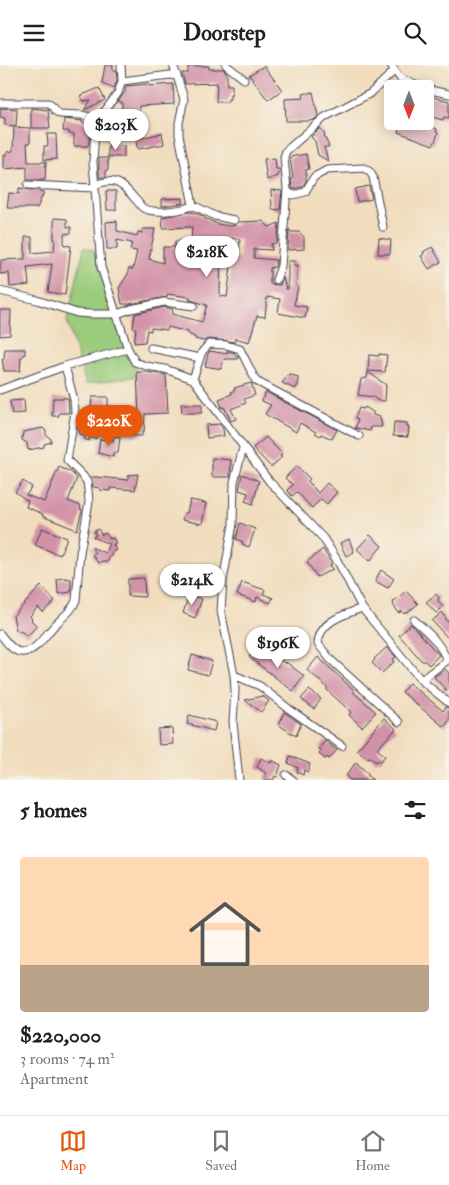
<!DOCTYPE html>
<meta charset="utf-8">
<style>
:root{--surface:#fff;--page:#f2f2f2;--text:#202124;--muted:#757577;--line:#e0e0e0;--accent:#ea580c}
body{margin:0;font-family:"IM FELL Double Pica",serif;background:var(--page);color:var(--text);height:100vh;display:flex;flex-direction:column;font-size:19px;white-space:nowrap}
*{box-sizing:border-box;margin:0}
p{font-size:16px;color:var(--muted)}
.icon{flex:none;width:28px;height:28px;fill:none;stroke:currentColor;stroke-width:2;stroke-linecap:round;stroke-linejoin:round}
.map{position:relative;height:715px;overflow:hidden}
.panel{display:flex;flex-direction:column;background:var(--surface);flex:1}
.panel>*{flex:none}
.needle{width:32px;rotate:180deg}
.controls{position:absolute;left:384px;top:15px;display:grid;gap:10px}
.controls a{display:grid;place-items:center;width:50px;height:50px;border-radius:5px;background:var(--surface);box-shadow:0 2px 12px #0003;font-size:25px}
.price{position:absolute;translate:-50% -42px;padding:0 11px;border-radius:18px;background:#fff;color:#222;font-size:16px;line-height:32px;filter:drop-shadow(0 1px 2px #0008)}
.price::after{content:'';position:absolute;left:50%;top:30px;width:15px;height:11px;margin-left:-8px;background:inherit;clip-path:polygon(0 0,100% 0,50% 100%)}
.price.on{background:var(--accent);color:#fff}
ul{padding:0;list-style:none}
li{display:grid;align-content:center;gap:10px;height:265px;padding:0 20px}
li+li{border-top:1px solid var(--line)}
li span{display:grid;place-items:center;height:155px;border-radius:5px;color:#555}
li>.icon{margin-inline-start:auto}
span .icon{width:90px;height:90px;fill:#fffc;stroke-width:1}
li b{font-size:21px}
h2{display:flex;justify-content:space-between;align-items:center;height:60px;padding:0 20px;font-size:21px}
header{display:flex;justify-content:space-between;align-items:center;height:65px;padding:0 20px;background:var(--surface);font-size:22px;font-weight:700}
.tabs{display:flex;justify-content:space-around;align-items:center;height:70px;border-top:1px solid var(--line);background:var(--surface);font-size:14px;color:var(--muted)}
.tabs a{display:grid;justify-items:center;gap:2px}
.tabs .on{color:var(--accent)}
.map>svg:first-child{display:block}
.green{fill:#9acc7c;stroke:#5e775c}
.building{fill:#d191a7;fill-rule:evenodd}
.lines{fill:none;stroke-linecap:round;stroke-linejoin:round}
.minor-casing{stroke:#413e4e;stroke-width:9}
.minor{stroke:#fff;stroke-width:7}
</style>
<header><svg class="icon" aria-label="menu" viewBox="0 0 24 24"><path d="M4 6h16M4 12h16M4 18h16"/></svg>Doorstep<svg class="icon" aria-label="search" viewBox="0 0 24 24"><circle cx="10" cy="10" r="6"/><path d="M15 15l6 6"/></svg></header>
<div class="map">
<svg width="449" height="715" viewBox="0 0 449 715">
<rect width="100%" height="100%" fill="#f7f3e8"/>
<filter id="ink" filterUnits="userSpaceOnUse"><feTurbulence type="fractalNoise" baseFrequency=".02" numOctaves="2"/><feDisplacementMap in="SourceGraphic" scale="10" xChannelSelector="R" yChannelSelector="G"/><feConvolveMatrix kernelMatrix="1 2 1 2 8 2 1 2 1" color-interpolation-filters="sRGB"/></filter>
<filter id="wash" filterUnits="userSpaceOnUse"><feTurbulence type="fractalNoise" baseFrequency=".0096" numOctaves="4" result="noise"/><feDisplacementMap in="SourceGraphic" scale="20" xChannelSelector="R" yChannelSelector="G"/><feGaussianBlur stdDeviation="1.12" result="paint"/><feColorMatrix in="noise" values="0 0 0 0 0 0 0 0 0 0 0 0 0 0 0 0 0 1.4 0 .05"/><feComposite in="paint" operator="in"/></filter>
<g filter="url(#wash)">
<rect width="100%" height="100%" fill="#f1ddbd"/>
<!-- green -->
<path class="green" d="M84,182L96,186L102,212L138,311L86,319L67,256Z"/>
<g id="blocks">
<!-- building -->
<path class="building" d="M105,0H113V5H116L117,15L114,23L102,18Z
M188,1H209V4H223L227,8V20H232V29H230V34H228V37H216L217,18L185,19L182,8H188Z
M264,1L282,25L268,35L249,10Z
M149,19V21L173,19L174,39L139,41V59H132V65H121V56H119V50H122V37H118L125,27L126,21Z
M99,23L105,35L84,45L91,35L84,36L80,31Z
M313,27L318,51L314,55L308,56H286L285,34L304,33L303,29Z
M428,31L449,36V53L444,52L443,55L425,50Z
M0,43L17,44L16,61L5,60V53L0,52Z
M31,43L48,45L50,63H31Z
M64,54L82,56V58H88L86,61H91L88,81H74V69H69V66H63Z
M402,56H418L437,64L436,67L438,68L435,77L433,80L398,67Z
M14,62L30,63V78H27L28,97H46L45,115H27V102L4,104V90H7V87L13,86Z
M320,63L325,69L324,70L329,82H324L328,96L318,90L315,76L311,72Z
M162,68L164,79L139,84L137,82L136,76L138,74Z
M47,69H56L57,94L44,95V81H48Z
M108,80L124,81V92H108Z
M306,89L309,104L306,105V116L302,122L294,124L292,123L291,114H293L290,92Z
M99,93H108V105H106V112H99Z
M275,93L276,104H280L278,111L267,115L264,94Z
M369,121L372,134L357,137L355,124Z
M19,123L44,127L37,143H7L9,128L19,129Z
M271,125L282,126L280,145L272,144Z
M106,126H116V145H107Z
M183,133V138L162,141V134Z
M189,147L196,148L204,152V153L218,159L230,161L236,160L239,157L263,156L269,162L279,158L277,178L271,179L272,185L254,184V193L276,195L275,202L270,203V219L280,220L283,212L286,224H288V196H295L294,200H298L296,221L298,222L294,240L307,242L305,253L278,248L280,234L267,232L265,252L257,251L249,277L235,273V277L209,274L203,276L195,274V272L188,269V267L168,262L167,265L151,263V266L147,265L145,277L134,278L136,264L133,263L135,249L164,242L173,244L172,249L202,257L207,240L190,235V232L167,229V232L129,239H122L119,223L128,209V204H133L137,186L130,185L132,178L117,175V184H107L106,157L117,156V166L137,171L138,167L142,168V165L144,164H155L149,194L163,198V182H175V176H191L192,162L163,163L162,152ZM221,173L240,174L239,193H232L227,232L220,231Z
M54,153L67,154V162H71V168L64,169V180L71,181L65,230L48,227L52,199L27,202L29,220L10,222L9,208L0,209L1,195L25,194V172H32V188L54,186L55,174H54Z
M289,164L291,167H299L304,172V184L288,185Z
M379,173L391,175L390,189H378Z
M432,182L441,197L429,204L421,191L424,189L423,187Z
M0,245H11L10,270L0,271Z
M5,284H25V289L21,293L20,306H4L2,294H4Z
M210,286L227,289V286L235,288V291L238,292V294H224L221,304L205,301L208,289Z
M379,289L387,290L385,307L368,306L369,290L379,291Z
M137,307H147L166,310L168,348L145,349L144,367H142V371H132V360H134L135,352H139Z
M368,307L386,320L385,336L376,335L374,332L358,330L361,314L367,313Z
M289,309L298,312V320L295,324L282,318Z
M251,318L255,330L244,334L246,338L231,344L236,354L231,356L224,342L222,343L219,334L232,329L231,327L235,325L234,323Z
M266,327L337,365L332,374L321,369L320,371L315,368L316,367L300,358L296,367L265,349L271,340L262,336Z
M92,332H108V348H91Z
M53,333H68L69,348H59V351H52Z
M24,335L25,348L12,349L10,336Z
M181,339H202V348H182Z
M365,342L373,347V350L380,352L382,362H371L370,366L355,363L358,355L355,353L359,343L364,344Z
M80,356L88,358V356L99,361L96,374L90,372L89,376L84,374L85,370L79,369L80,365L78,364Z
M394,357L407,358V362H409L408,371H406L408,372L393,371Z
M220,359L223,364L224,371L207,373L206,360Z
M43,363L46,366V370L51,374V377L44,379V382L28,385L27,378L22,375L23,367Z
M114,371L120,372L118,388H113V392L98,388L100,374L113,376Z
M266,372L282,389L280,391L282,392L271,402L253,383Z
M212,393L231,395L230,412H212Z
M297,401L310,414L308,416L318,428L327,418L337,427L327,439L321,434L312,443L297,427L292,431L287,425L293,420L285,413Z
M59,402L71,407L77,413L68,436L81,441L80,444L82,445L77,465L42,451L43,449L26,442L28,436L15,427L23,416L32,422L26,430L44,437Z
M138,409L135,425L110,423V426L100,425V423L93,422L91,413V412H97L128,415V410Z
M242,409L259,416L253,439L245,436L248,428L239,425Z
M190,435L206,438L202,459L182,455L184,448H187Z
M240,458L255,464L249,482L242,479L243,477L236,474Z
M42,463L67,473L60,490L35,480Z
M98,464L102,470L106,468L110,474L113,473L116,478L113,479L115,481L113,480L116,485L111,488L112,490L108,493L109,495L105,498L103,496L98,498L92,490L95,488L91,482L105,488L109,479L93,472L96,470L94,467Z
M370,470L382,481L370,496L357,484Z
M349,474L354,487L346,491L340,478Z
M323,484L332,499L330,500L333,504L317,512L307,497Z
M381,505L394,514L388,523L375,516Z
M64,513L71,514V527L58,529L57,514Z
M144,513L145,532L128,531V514Z
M242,517L265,525L263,529L273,533L270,538L257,532L256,537L237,530Z
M41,521L55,536L43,547L38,542L30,551L32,554L31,555L37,561L27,571L22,567L16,565L13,551Z
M406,526L418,539L407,548L406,547L404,549L402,546L399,548L393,540L394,539L393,537Z
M436,529L439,533L438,536L443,542L436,548L426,537Z
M189,530L202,534L195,553L183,548Z
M442,547L449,559V574L432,556Z
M411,559L439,590L429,600L425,596H422L399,570Z
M387,582L396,592L392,595L394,597L382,608L372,598L375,595L374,594Z
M256,583L262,586L264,584L280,597L281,595L286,599V597L304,611L293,626L249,592Z
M192,590L212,596L208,610L188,605Z
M318,592L355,626L353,627L376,647L362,662L349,650L351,647L327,625V622L307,605Z
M445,604L449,608V622L446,625L434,612Z
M409,618L443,646L446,642L449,643V656L444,662L402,627Z
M309,625L321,634L314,644L301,634Z
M262,631L269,636L261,647L245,635Z
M284,647L301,659L296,671L279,660Z
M189,650L216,657L214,666L187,659Z
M384,653L396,664L377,684L385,691L380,697L378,695L376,697L370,692L367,693L357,685Z
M172,663L173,679L159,680L158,664Z
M325,676L337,685L329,694L327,692L325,694L319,689L322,686L319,684Z
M290,691L310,699L308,707L304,705L303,710L297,707L298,703L288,698Z
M261,693L271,698L272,695L281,700L277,712L275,711L273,715H264L266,708L257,702Z
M356,697L368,709V711L373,715H350L346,711Z"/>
</g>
</g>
<g filter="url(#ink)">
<use href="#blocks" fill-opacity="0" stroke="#413e4e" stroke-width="1"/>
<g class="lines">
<!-- minor casing -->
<g class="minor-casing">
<path id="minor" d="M121,0L122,16L118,28L99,54L95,66L93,97L101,202L128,284L135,297L146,301L165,304L193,314L269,416L323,473L337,495L362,543L421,615L449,638
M173,0L177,11
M226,0L244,14
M391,0L400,13L424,24
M425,24L449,29
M0,38H48L52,41L55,46L60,49L81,50L99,54
M28,120L95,123
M95,120C115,112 122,118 135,134C138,136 140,141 143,143C153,149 184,146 193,140L179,70V58L184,34L177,11L170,10L122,16
M193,140L215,151L234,155
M383,162L373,112L370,107L364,103L327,105L314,112L305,127L293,130L288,127L287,124L284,92L286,86L325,52L371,28L394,6
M276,215L281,201L287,124
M0,226L37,235L77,248L90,249H117L131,244L164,237L194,241
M151,283L200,293
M193,314L202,287L209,279L226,280L240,284L256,316L359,371
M0,325L65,301L128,284
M362,543C344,550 319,556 318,579L331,595L399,657
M414,555C428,567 440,578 447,595
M0,569C5,575 12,586 20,587C36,589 46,568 56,559C63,552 73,545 76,535L80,488L89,437L88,425L87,417L83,411L67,395L75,347L74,335L65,301
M234,610L260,621L289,644L342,681
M421,615L449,594
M286,710L293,715
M239,715L233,657L235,626L234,610L221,546L223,516L233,459L234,417L243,383"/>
</g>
<!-- minor -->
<use href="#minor" class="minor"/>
</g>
</g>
</svg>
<div class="controls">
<a><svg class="needle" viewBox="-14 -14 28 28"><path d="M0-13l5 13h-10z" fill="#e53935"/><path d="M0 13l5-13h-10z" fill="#757577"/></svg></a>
</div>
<b class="price" style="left:116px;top:86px">$203K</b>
<b class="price" style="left:207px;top:213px">$218K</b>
<b class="price on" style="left:109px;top:382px">$220K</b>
<b class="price" style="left:192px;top:541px">$214K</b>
<b class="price" style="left:278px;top:604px">$196K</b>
</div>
<section class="panel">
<h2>5 homes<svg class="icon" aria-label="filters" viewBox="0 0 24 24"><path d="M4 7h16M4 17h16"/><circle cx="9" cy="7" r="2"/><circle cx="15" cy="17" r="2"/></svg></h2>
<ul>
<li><span style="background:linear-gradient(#ffd9b3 70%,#b9a48a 0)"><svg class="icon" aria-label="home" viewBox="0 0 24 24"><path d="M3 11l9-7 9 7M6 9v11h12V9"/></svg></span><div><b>$220,000</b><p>3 rooms · 74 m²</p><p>Apartment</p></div></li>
</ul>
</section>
<nav class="tabs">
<a class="on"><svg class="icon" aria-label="map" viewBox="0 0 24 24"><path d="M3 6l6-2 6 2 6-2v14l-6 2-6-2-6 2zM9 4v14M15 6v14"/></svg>Map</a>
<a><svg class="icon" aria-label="saved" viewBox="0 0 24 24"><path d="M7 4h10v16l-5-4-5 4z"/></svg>Saved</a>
<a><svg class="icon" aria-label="home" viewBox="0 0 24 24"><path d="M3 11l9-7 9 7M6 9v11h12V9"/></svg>Home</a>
</nav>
